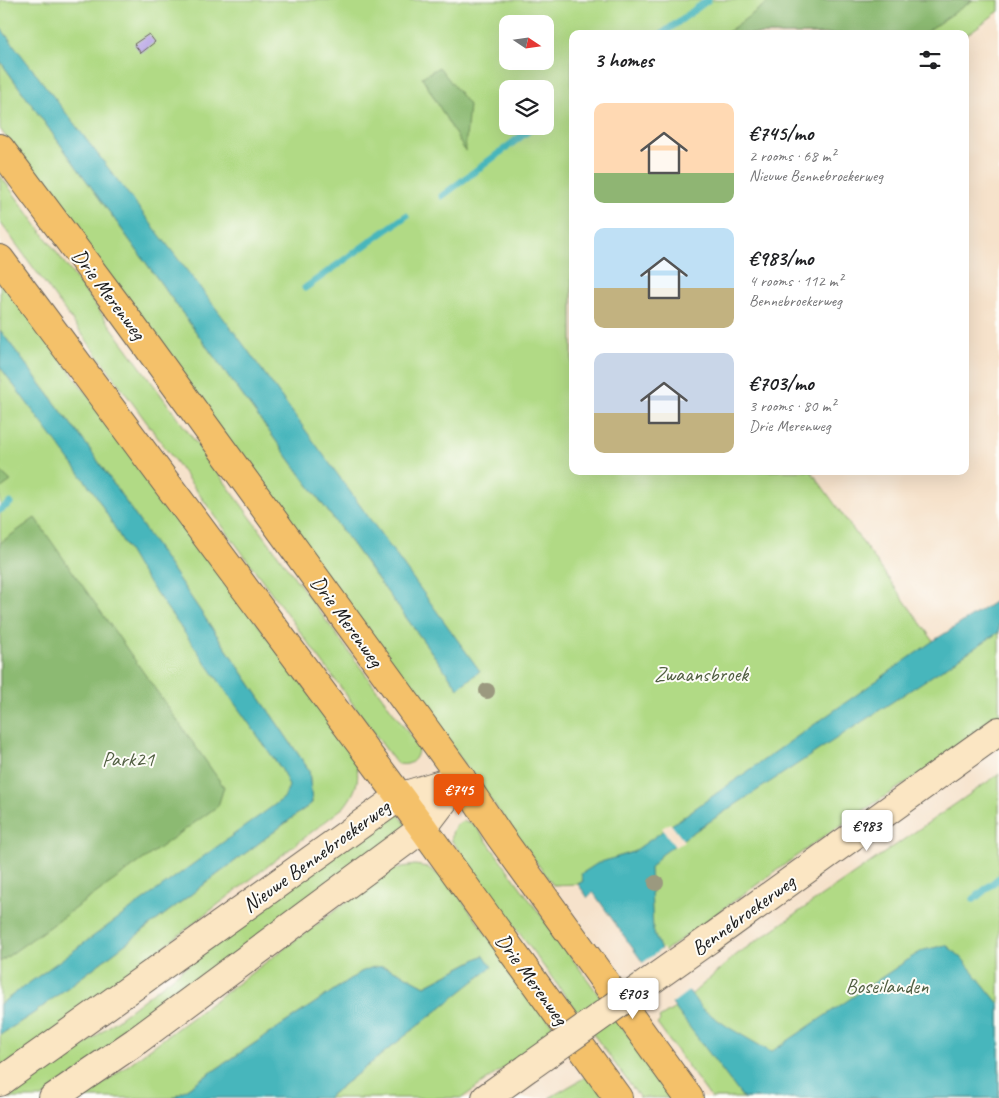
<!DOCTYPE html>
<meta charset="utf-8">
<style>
:root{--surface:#fff;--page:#f2f2f2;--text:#202124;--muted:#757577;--accent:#ea580c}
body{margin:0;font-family:Caveat,sans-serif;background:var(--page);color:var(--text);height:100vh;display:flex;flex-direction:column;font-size:19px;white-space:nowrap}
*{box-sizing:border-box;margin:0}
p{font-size:16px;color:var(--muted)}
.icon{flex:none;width:28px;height:28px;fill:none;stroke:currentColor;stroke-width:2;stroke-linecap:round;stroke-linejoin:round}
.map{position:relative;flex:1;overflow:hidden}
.panel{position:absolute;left:569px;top:30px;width:400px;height:445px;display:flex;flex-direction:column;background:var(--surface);border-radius:10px;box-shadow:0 5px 20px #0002}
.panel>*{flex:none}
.needle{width:32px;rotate:103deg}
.buttons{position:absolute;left:499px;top:15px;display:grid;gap:10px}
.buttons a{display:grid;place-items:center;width:55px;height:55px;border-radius:10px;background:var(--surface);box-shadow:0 5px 20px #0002;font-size:25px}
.price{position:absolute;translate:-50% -42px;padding:0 11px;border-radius:5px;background:#fff;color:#222;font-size:16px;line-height:32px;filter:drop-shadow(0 1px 2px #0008)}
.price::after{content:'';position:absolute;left:50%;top:30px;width:15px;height:11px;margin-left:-8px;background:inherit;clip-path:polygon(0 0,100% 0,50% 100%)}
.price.current{background:var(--accent);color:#fff}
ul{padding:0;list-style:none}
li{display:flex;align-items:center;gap:15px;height:125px;padding:0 25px}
li span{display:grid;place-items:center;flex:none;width:140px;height:100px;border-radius:10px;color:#555}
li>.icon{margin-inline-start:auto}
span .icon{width:60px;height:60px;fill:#fffc;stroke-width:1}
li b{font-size:21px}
h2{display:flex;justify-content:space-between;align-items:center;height:60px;padding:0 25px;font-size:21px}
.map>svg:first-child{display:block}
.green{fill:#b1da85;stroke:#667b50;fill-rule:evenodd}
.forest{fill:#8cba72;stroke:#546b47}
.water{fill:#46b6bc;stroke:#31696c}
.pier{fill:#f6e2cb}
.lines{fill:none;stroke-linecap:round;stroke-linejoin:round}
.stream{stroke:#46b6bc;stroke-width:7}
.building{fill:#b19ce3}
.secondary-casing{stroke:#686159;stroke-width:30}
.primary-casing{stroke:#686159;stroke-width:30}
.highway-casing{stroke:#686159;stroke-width:30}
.secondary{stroke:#fbe6c3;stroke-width:28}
.primary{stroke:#f4c16a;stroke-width:28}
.highway{stroke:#f4c16a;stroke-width:28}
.secondary-bridge-casing{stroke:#686159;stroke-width:30;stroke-linecap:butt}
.secondary-bridge{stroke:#fbe6c3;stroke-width:28}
.tree{fill:#9b997f}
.labels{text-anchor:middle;stroke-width:4;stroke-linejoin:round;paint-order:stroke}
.street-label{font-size:21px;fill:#1c1c1c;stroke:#fdfcf7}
.park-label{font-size:21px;fill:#505e41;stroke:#fdfcf7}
</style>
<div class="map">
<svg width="999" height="1098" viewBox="0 0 999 1098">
<rect width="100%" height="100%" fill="#fdfcf7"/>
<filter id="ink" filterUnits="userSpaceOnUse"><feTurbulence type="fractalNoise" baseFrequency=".02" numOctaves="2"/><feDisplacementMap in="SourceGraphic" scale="10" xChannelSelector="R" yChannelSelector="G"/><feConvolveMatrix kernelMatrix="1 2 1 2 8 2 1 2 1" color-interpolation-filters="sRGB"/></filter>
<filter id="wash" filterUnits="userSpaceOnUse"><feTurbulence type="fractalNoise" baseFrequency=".0096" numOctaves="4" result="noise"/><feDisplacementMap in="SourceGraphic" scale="20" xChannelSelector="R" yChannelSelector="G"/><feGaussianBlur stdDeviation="1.12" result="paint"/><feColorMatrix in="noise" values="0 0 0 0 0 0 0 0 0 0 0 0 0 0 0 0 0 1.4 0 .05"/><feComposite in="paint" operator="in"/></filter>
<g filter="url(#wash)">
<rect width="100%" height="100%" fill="#f6e2cb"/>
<!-- green -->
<path class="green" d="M0,0H999V11L965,36V34H572V471H811L940,650L999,613V719L962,746L823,837L662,953L583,881L578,884L553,885L0,129V61L212,354L458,688L0,36ZM508,24H545V61H508ZM508,89H545V126H508Z
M0,175L418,746C419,760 409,768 396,763L0,222Z
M0,277L353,752C361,775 359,788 344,807L51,1034L0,1068V1035L34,1013L312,803L309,770L89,448L0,330Z
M0,348L301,787L0,1020Z
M999,774V1098H711L657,1024L660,1021L659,1018L675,1008L676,1009L692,995L691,994H692L736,955Z
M393,807L408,827L42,1098H9L68,1058Z
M463,821L469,822L475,825L674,1098H640L452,841C451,831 454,825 463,821Z
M415,865L427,867L448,881L556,1030L462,1098H327L491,967L484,955L425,986L400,973L385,967L361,972L173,1098H82L92,1092L387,872L402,867Z
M589,1075L605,1098H549Z"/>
<!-- forest -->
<path class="forest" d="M771,0H973L923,34H725Z
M439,67L469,105L465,151L422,77Z
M0,471L11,481L0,489Z
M35,518L224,787L218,806L0,962V543Z"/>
<!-- water -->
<path class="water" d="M0,27L238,337L480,671L458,688L212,354L0,61Z
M0,330L89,448L309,770L312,803L34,1013L0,1035V1004L284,798L289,786L282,770L137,566L95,494L0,367Z
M999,599V632L680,841L660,856L650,868L653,930L662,953L701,1008L728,1027L771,1052L915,955L924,950L946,945L961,957L999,1004V1098H743L675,1008L593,892L588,898L578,884L583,881L581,874L598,863L633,852L933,641Z
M484,955L492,967L327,1098H173L361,972C366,970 371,967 376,967C388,964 413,980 425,986Z"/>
<!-- pier -->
<path class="pier" d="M670,823L684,841L675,847L662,828Z
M663,948L691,989L670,1005L641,964Z"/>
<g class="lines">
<!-- stream -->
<path class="stream" d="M662,34L708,0
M442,196L531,129
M305,288L406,216
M0,510L10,503
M974,899L999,878"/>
</g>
<g id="blocks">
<!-- building -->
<path class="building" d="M149,34L155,42L141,53L134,44Z"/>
</g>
</g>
<g filter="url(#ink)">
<use href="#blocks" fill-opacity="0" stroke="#686159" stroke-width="1"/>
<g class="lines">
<!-- secondary casing -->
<g class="secondary-casing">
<path id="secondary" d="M711,938L999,731
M0,1082L399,797L461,778
M53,1098L135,1042L423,828L461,778
M486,1098L529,1067"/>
</g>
<!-- primary casing -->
<g class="primary-casing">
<path id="primary" d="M0,148L123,313L461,778
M0,259L423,828"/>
</g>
<!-- highway casing -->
<g class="highway-casing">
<path id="highway" d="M461,778L499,835L689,1098
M423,828L618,1098"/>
</g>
<!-- secondary -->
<use href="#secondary" class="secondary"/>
<!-- primary -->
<use href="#primary" class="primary"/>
<!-- highway -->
<use href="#highway" class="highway"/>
<!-- secondary-bridge casing -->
<g class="secondary-bridge-casing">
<path id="secondary-bridge" d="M529,1067L711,938"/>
</g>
<!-- secondary-bridge -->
<use href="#secondary-bridge" class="secondary-bridge"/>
</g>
<!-- trees -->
<g class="tree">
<circle cx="487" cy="691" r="8"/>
<circle cx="656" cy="883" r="8"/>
</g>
</g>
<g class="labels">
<!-- street labels -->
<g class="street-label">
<text transform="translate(109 294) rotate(53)" y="7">Drie Merenweg</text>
<text transform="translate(347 621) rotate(54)" y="7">Drie Merenweg</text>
<text transform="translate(316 856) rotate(-36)" y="7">Nieuwe Bennebroekerweg</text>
<text transform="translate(743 915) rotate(-36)" y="7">Bennebroekerweg</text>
<text transform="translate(532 979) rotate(54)" y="7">Drie Merenweg</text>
</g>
<!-- park labels -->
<g class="park-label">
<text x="701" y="681">Zwaansbroek</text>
<text x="128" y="766">Park21</text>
<text x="887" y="993">Boseilanden</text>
</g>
</g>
</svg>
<div class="buttons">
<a><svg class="needle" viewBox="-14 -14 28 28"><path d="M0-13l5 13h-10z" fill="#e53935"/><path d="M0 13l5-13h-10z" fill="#757577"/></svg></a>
<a><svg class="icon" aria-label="layers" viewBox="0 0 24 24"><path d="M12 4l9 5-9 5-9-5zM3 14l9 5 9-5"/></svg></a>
</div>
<b class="price current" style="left:459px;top:816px">€745</b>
<b class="price" style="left:867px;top:852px">€983</b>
<b class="price" style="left:633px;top:1020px">€703</b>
<section class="panel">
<h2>3 homes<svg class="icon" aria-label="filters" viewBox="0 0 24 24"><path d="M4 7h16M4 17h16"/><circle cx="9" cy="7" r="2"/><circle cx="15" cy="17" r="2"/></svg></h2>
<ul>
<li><span style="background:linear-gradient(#ffd9b3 70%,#8fb573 0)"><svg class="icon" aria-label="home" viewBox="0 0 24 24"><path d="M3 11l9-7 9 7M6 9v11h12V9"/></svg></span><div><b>€745/mo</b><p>2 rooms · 68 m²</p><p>Nieuwe Bennebroekerweg</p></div></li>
<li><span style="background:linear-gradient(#bfe0f5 60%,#c2b280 0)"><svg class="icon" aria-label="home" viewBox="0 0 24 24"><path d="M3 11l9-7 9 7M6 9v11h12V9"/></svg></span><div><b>€983/mo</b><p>4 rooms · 112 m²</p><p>Bennebroekerweg</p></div></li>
<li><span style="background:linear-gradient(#c9d6e8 60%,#c2b280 0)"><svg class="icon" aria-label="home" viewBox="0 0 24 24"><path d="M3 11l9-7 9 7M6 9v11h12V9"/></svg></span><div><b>€703/mo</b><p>3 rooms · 80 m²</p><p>Drie Merenweg</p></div></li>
</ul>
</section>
</div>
